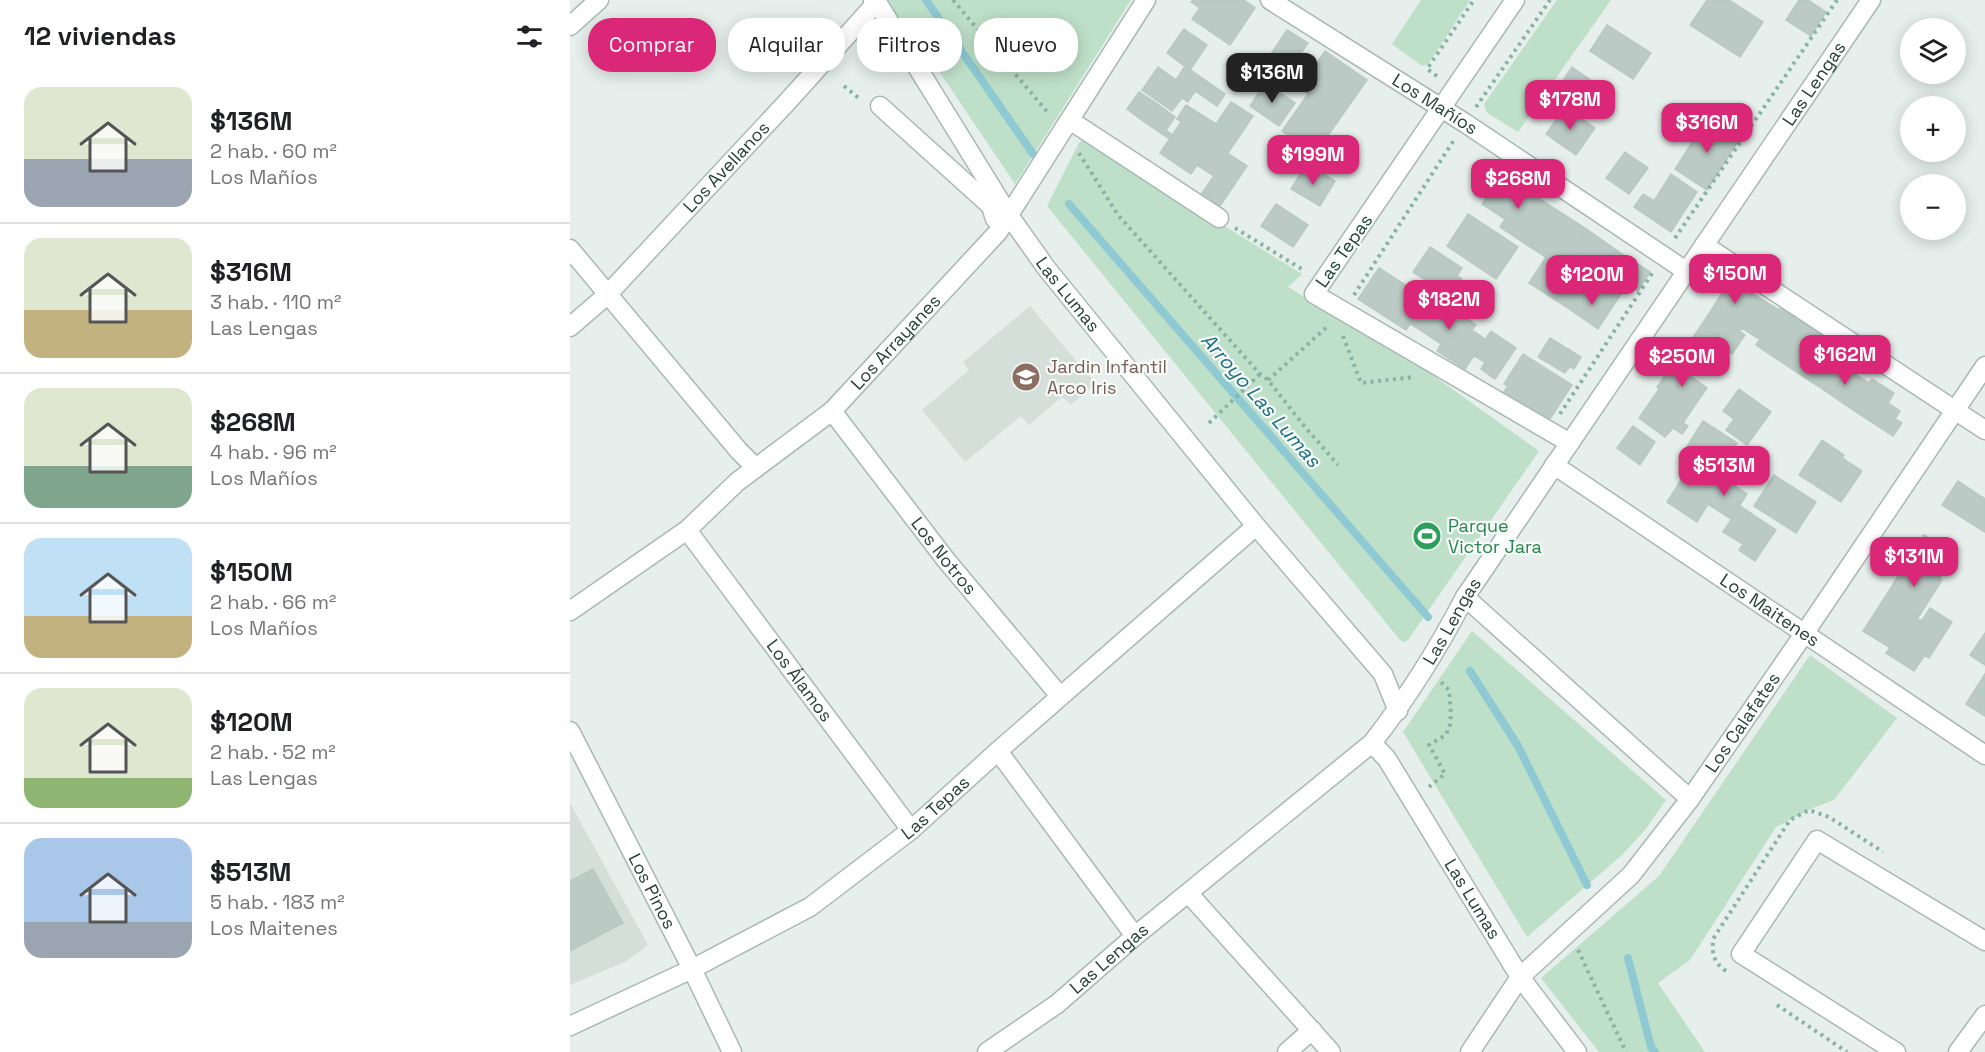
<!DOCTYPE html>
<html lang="es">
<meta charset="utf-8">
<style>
:root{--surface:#fff;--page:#f2f2f2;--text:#202124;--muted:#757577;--line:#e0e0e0;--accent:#db2777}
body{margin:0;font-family:"Space Grotesk",sans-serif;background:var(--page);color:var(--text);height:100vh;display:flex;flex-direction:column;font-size:22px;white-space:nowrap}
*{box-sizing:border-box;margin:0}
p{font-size:20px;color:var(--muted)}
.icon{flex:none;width:33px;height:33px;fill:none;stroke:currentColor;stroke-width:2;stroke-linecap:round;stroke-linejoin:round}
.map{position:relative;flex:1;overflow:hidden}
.drawer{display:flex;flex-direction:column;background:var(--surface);width:570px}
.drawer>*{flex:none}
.banner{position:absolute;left:18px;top:18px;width:570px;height:54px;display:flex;gap:12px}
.fabs{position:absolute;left:1330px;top:18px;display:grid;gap:12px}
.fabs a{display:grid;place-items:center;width:66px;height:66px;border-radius:50%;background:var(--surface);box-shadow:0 3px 15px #0003;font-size:30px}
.price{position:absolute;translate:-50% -51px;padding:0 14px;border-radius:12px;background:var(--accent);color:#fff;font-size:20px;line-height:39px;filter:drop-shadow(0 2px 3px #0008)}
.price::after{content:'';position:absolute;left:50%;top:36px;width:18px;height:14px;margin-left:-9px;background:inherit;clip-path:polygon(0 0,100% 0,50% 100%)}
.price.selected{background:#222;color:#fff}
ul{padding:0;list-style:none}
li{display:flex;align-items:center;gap:18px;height:150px;padding:0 24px}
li+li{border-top:2px solid var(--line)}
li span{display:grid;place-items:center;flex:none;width:168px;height:120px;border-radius:18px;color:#555}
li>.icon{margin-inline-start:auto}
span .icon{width:72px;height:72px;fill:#fffc;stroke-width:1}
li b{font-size:26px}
h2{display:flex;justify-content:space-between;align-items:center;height:72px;padding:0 24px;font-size:26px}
.pill{padding:0 21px;border-radius:24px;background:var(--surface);box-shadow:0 3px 15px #0003;font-size:21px;line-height:54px}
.pill.selected{background:var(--accent);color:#fff}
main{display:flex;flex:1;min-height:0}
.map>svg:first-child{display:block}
.built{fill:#d4dfda}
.green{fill:#bfe0c8}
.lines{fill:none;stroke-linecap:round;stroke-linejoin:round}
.stream{stroke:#8ec9d4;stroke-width:8}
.building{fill:#bbcac4;stroke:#b8c9c2;stroke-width:1.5}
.minor-casing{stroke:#a8b8b2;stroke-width:21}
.path{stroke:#86b3a5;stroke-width:4;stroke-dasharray:3 4.5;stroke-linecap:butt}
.minor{stroke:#fff;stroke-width:18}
.labels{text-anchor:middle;stroke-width:4.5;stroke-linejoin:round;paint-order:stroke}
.street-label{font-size:18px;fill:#24423a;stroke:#f7fbf9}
.education-label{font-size:18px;fill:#785e54;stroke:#f7fbf9;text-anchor:start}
.leisure-label{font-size:18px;fill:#27864d;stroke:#f7fbf9;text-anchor:start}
.water-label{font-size:20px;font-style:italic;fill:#1c6f80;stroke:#f7fbf9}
</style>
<main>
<section class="drawer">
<h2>12 viviendas<svg class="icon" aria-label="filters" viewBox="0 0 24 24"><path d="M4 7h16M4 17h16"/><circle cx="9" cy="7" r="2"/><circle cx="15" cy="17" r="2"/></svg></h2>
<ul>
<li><span style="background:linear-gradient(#dfe7d0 60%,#9aa5b1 0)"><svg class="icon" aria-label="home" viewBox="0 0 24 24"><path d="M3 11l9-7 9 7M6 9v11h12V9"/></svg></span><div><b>$136M</b><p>2 hab. · 60 m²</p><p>Los Mañíos</p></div></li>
<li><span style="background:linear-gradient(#dfe7d0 60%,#c2b280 0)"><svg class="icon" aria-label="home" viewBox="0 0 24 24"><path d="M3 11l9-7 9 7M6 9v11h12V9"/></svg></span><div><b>$316M</b><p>3 hab. · 110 m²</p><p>Las Lengas</p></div></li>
<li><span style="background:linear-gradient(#dfe7d0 65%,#7fa58c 0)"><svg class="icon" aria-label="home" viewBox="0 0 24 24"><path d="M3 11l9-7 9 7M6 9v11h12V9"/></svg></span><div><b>$268M</b><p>4 hab. · 96 m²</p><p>Los Mañíos</p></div></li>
<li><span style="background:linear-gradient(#bfe0f5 65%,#c2b280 0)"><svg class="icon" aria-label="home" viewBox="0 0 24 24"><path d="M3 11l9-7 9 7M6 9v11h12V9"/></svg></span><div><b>$150M</b><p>2 hab. · 66 m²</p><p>Los Mañíos</p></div></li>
<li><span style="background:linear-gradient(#dfe7d0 75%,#8fb573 0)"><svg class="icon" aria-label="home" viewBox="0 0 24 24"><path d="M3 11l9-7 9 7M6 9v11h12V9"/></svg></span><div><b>$120M</b><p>2 hab. · 52 m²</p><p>Las Lengas</p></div></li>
<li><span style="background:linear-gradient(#a9c7e8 70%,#9aa5b1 0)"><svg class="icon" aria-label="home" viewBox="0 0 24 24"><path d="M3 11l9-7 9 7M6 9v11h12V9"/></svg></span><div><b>$513M</b><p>5 hab. · 183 m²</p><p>Los Maitenes</p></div></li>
</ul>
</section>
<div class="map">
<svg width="1415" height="1052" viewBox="0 0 1415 1052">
<rect width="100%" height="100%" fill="#e6efeb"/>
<!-- built -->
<path class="built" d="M460,306L526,384L501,405L492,397L459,425L451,416L395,462L352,410L399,370L393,362Z
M0,803L78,945L55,962L0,985Z"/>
<!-- green -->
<path class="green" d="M304,0H561L445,184L348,40Z
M851,0H900L859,63L852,66L822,44Z
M987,0H1041L948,132L916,112L914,104Z
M514,139L732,274L718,287L860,373L969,451L838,640L834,642L830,640L477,206L509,143Z
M902,631L1096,800L1075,830L1052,855L957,937L833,732Z
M1240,655L1327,718L1264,800L1245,807L1206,827L1120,960L1088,983L1135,1052H1029L971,978L1089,876Z"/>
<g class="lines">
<!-- stream -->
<path class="stream" d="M356,0L463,154
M499,204L858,617
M900,671L948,746L1017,885
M1058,958L1081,1047L1085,1052"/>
</g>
<!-- building -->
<path class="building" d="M623,0H674L685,8L660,45L622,19L630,8L621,2Z
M1137,0H1159L1193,22L1170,57L1120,25Z
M1229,0H1238L1256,12L1241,36L1216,20Z
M1037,25L1081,53L1063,79L1020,51Z
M614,29L637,45L620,70L597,53Z
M717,30L738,43L717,74L697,60Z
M755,51L797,80L771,117L730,88Z
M615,66L655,94L647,106L625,91L618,102L612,98L602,111L572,90L588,67L606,80Z
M1002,67L1035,90L1018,114L998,100L989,112L977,104Z
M695,83L725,103L709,126L680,106Z
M569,92L586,103L573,121L557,109Z
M738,94L771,117L745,154L712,131Z
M661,102L683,116L658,153L607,119L616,105L646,124Z
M586,103L605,117L596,130L601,134L598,138L573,121Z
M995,107L1025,128L1006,155L976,134Z
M1137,119L1169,140L1137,190L1105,169Z
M611,122L642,143L621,174L590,153Z
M642,143L677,166L650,206L632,193L644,176L627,165Z
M1055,152L1078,168L1059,194L1036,178Z
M743,168L765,181L750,206L721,189L732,171L740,175Z
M932,174L985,209L960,247L930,227L935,219L912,204Z
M1101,174L1127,192L1101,232L1064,207L1073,194L1084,201Z
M706,204L738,225L723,247L691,226Z
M985,209L1018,230L993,268L960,247Z
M898,214L948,247L926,279L877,246Z
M1018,230L1046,250L1021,287L993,268Z
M860,247L892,268L887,276L892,279L881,297L843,272Z
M1046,250L1080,272L1068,291L1058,284L1045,303L1021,287Z
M976,257L1015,283L998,308L959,283Z
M809,268L857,299L836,330L788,299Z
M1161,279L1191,299L1170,331L1140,312Z
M1015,283L1045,303L1028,329L998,308Z
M860,294L906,325L902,330L915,339L895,369L867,351L871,344L841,324Z
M1191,299L1209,310L1189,339L1172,328Z
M1211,307L1253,335L1228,373L1186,345Z
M1140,312L1175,335L1162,354L1155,349L1148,360L1120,342Z
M921,331L946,348L925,379L911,369L915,362L904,356Z
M1253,335L1285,357L1260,394L1228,373Z
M980,338L1011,357L1004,369L1000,366L995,373L968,357Z
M953,354L1002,385L978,422L933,393L938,386L934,384Z
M1103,364L1137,388L1121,411L1087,387Z
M1277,369L1291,378L1274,404L1260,394Z
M1291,378L1299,383L1302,379L1324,393L1318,403L1330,411L1325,419L1332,423L1323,436L1274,404Z
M1089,389L1121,411L1113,423L1118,426L1112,434L1103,428L1095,437L1069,418Z
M1169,389L1201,412L1177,445L1156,430L1164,419L1153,411Z
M1133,421L1167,443L1141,484L1133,479L1130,484L1115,474L1122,463L1111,456Z
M1063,426L1085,442L1070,465L1047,448Z
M1252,440L1274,455L1272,458L1292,471L1271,502L1229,475Z
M1115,474L1130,484L1133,479L1141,484L1130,499L1138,504L1127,522L1097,502Z
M1147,474L1177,494L1161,519L1130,499Z
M1204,475L1246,502L1226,533L1184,506Z
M1388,481L1415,499V532L1372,505Z
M1170,506L1206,530L1185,561L1169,550L1173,544L1153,532Z
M1354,535L1385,555L1370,578L1339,559Z
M1339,559L1372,580L1348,618L1315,597Z
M1315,597L1352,621L1341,638L1332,633L1322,649L1293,631Z
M1360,608L1382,622L1359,658L1355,655L1344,671L1316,653L1320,648L1322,649L1332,633L1341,638Z
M1415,633V665L1400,655Z
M1415,674V716L1396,704Z
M23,869L53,923L0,951V881Z"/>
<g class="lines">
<!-- minor casing -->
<g class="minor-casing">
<g id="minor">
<path id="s1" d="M303,0L307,2L438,214L477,269L686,526L813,674L828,711"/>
<path id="s2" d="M700,0L895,123L1116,271"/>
<path d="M945,0L744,294L1000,443"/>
<path d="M0,26L29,0"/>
<path d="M310,106L421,206L425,219"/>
<path d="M501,121L649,218"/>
<path d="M1134,245L1415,430"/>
<path d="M0,249L169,451L186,468"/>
<path id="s3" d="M0,327L37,295L219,100L307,2"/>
<path id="s4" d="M262,411L376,560L490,696"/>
<path id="s5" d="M984,465L1415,755"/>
<path id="s6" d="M117,530L341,830"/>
<path d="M895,597L1120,799"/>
<path id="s7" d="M0,611L117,530L167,482L262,411L428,232L576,0"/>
<path id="s8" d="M0,731L122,969L162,1052"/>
<path id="s9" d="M802,743L817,759L950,977L1007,1052"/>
<path d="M428,751L565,936"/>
<path d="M619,894L761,1052"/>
<path id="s10" d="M0,1026L122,969L240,907L341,830L428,751L686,526"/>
<path id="s11" d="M417,1052L487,1004L565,936L802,743C838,697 868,649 895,597L1301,0"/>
<path d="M717,1052L742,1030"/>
<path id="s12" d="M900,1052L950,977L1061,875L1120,799L1234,634L1415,366"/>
<path d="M1326,1052L1171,954L1247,840L1415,941"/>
<path d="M1388,1052L1415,1015"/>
</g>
</g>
<!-- path -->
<path class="path" d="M383,0L479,114
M867,76L857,69L904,0
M274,86L290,99
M906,107L980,0
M509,153L548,215L690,374L698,380L735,427L768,465
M665,228L735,271
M1105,238L1267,0
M784,295L884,140
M773,336L791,383L844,377
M698,380L758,326
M990,414L1083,272
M639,423L690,374
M859,787L875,774L859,745L876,735L880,725L881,713L879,690L870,681
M1008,950L1056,1052
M1156,971C1143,962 1142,953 1143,939L1220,820L1239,810L1259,817L1313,852
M1207,1005L1277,1052"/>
<!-- minor -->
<use href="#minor" class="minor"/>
</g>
<!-- icons -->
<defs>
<g id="school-disc" transform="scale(1.5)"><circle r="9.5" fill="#8d6e63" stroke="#f7fbf9"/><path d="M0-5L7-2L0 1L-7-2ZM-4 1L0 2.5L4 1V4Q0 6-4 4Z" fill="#fff"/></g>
<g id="stadium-disc" transform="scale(1.5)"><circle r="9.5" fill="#2e9e5b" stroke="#f7fbf9"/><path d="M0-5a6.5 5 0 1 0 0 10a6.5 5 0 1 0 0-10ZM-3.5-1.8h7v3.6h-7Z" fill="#fff"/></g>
</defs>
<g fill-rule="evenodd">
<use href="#school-disc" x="456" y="377"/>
<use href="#stadium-disc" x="857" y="536"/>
</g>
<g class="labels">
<!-- street labels -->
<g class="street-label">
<text dy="6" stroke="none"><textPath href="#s11" startOffset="1288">Las Lengas</textPath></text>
<text dy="6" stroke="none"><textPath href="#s2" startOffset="195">Los Mañíos</textPath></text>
<text dy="6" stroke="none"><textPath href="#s3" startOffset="224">Los Avellanos</textPath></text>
<text transform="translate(774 251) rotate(-55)" y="6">Las Tepas</text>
<text dy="6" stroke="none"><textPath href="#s1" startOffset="354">Las Lumas</textPath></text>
<text dy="6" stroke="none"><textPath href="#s7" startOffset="424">Los Arrayanes</textPath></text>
<text dy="6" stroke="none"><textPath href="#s4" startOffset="183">Los Notros</textPath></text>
<text dy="6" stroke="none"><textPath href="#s5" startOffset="260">Los Maitenes</textPath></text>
<text dy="6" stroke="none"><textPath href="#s11" startOffset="640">Las Lengas</textPath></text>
<text dy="6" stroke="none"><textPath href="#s6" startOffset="188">Los Álamos</textPath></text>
<text dy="6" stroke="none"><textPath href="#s12" startOffset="430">Los Calafates</textPath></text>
<text dy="6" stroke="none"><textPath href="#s10" startOffset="428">Las Tepas</textPath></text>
<text dy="6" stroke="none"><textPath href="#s8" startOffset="180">Los Pinos</textPath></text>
<text dy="6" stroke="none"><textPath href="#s9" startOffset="186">Las Lumas</textPath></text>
<text dy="6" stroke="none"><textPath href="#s11" startOffset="154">Las Lengas</textPath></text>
</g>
<!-- education labels -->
<g class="education-label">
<text x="477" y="373">Jardin Infantil<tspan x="477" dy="21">Arco Iris</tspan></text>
</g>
<!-- leisure labels -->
<g class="leisure-label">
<text x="878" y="532">Parque<tspan x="878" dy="21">Victor Jara</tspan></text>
</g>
<!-- water labels -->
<g class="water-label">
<text transform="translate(691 400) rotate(49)" y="7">Arroyo Las Lumas</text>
</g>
</g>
</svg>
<div class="fabs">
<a><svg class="icon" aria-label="layers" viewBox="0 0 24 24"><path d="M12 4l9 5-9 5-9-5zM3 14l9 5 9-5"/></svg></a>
<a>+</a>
<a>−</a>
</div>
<b class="price selected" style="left:702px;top:104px">$136M</b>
<b class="price" style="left:1000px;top:131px">$178M</b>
<b class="price" style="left:1137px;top:154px">$316M</b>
<b class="price" style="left:743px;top:186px">$199M</b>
<b class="price" style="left:948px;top:210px">$268M</b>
<b class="price" style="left:1165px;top:305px">$150M</b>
<b class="price" style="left:1022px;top:306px">$120M</b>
<b class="price" style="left:879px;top:331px">$182M</b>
<b class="price" style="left:1275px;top:386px">$162M</b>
<b class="price" style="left:1112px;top:388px">$250M</b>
<b class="price" style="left:1154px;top:497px">$513M</b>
<b class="price" style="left:1344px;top:588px">$131M</b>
<div class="banner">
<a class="pill selected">Comprar</a>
<a class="pill">Alquilar</a>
<a class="pill">Filtros</a>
<a class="pill">Nuevo</a>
</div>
</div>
</main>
